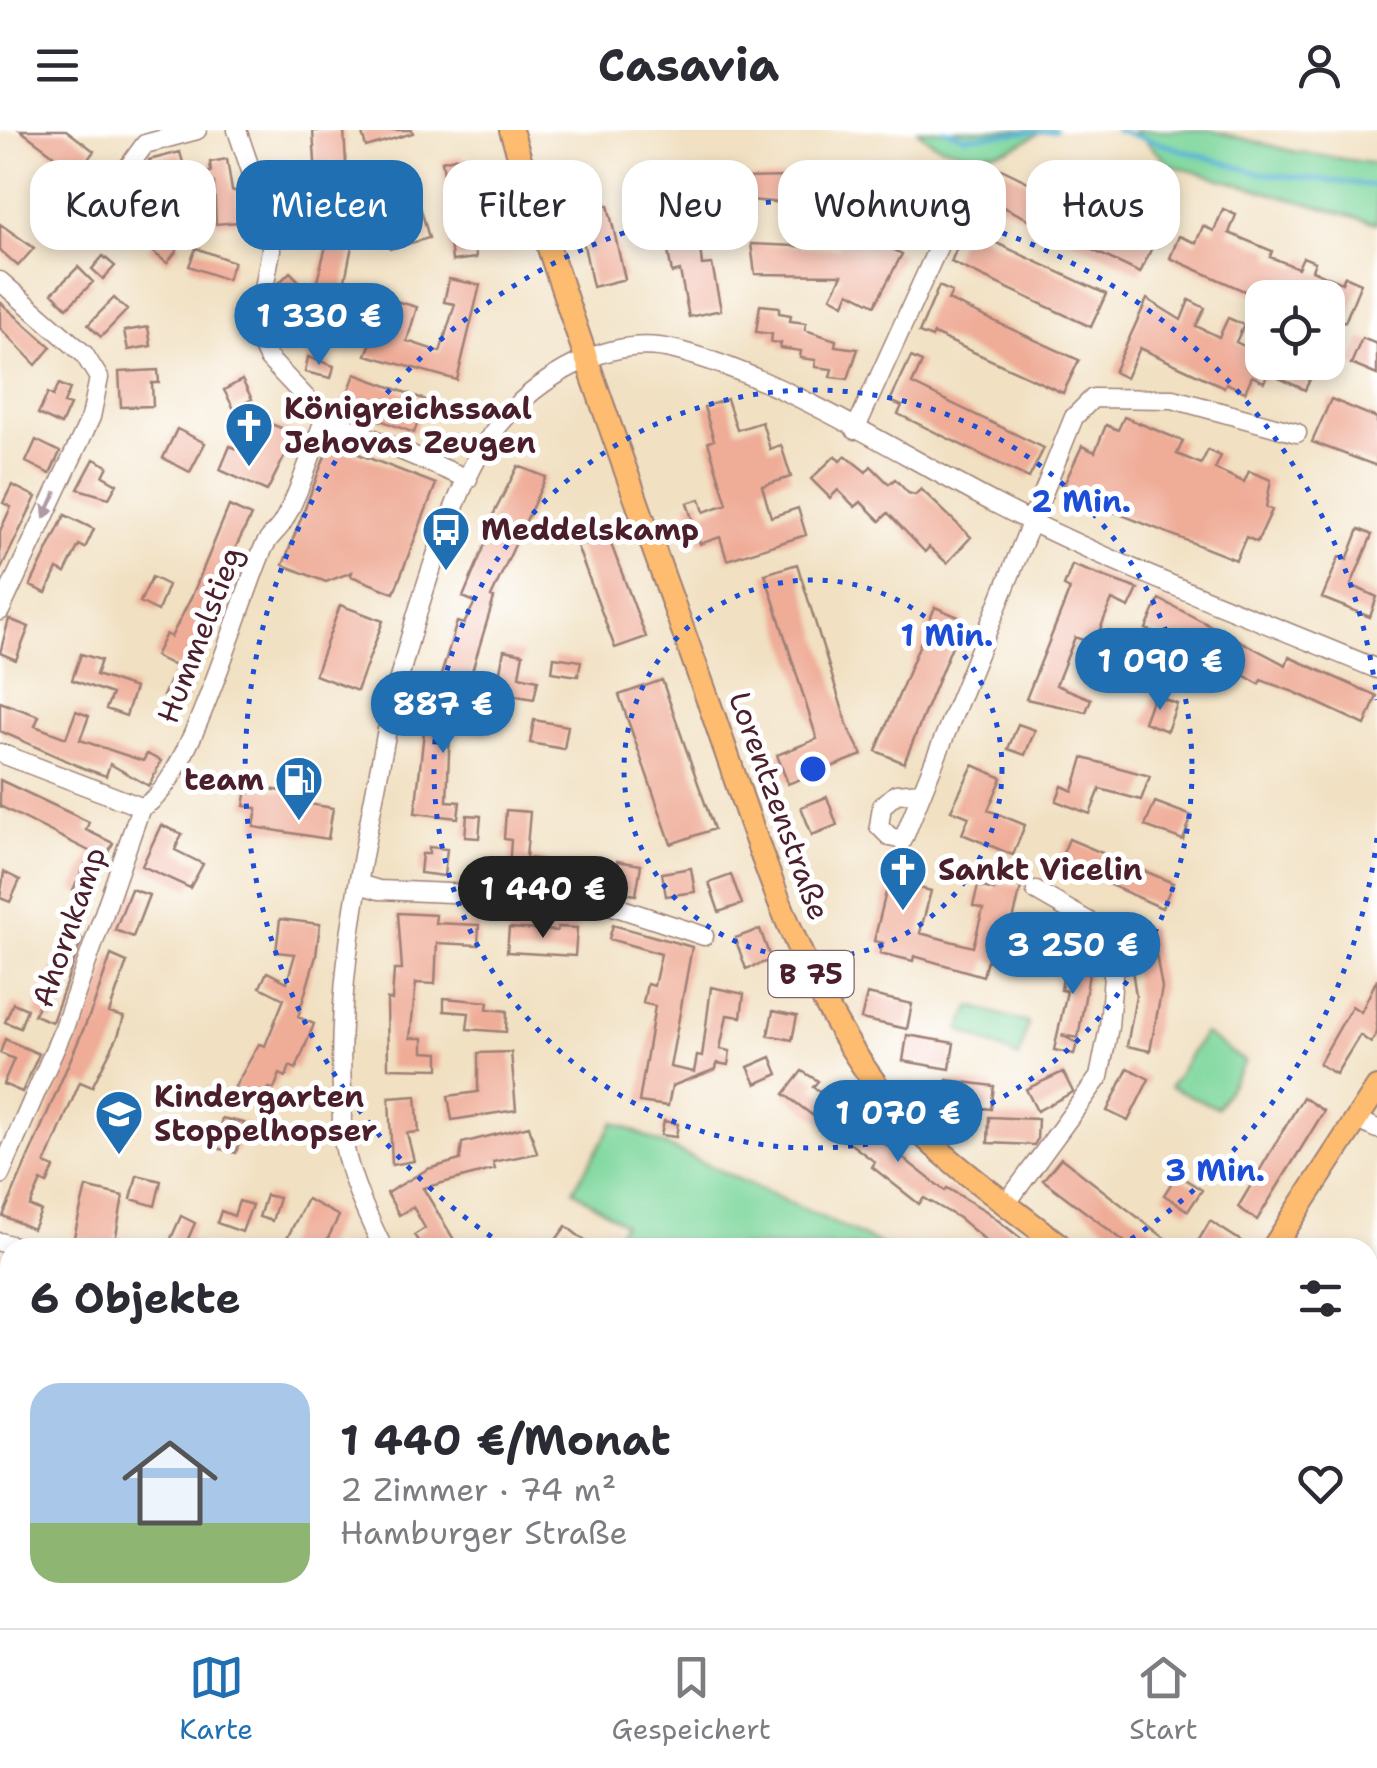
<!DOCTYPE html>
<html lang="de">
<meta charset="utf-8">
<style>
:root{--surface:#fff;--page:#f7f7f7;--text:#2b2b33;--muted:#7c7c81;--line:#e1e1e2;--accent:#1f6fb2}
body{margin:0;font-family:"Shantell Sans",sans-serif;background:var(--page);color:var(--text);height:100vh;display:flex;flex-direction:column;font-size:38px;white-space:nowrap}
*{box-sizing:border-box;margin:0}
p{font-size:32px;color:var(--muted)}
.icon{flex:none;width:55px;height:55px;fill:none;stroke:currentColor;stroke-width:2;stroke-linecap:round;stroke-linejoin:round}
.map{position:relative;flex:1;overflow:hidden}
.side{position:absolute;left:0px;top:1108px;width:1378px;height:392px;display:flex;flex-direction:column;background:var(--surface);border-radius:30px 30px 0 0;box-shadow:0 5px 15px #0003}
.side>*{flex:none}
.top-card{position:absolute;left:30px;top:30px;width:1318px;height:90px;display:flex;gap:20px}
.tools{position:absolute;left:1245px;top:150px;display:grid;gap:20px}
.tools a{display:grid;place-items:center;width:100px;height:100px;border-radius:20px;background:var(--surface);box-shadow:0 5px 15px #0003;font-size:50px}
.price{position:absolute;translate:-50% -85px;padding:0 22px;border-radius:35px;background:var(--accent);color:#fff;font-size:32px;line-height:65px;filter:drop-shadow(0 2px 5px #0008)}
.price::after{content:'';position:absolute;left:50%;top:60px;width:30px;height:22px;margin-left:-15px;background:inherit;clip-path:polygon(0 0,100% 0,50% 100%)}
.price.on{background:#222;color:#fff}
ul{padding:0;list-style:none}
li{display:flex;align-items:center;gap:30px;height:250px;padding:0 30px}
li+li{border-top:2px solid var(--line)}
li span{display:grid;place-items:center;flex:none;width:280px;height:200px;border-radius:30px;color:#555}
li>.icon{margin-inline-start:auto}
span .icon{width:120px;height:120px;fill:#fffc;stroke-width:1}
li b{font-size:42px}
h2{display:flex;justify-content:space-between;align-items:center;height:120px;padding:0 30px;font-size:42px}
.tag{padding:0 35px;border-radius:30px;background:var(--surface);box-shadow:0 5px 15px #0003;font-size:35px;line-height:90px}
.tag.on{background:var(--accent);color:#fff}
header{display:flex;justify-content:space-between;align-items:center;height:130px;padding:0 30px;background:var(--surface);font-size:45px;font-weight:700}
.tabs{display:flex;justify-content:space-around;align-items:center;height:140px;border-top:2px solid var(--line);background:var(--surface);font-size:28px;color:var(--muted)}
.tabs a{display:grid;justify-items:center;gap:5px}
.tabs .on{color:var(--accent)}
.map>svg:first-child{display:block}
.green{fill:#7ed79c;stroke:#647b64;stroke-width:2.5}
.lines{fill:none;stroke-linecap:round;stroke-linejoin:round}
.stream{stroke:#51b0cf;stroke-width:5}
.building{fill:#efac97}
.minor-casing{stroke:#9e8076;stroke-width:21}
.major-casing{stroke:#9e8076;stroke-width:26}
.minor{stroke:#fff;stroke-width:18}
.major{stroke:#fdbc70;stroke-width:22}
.oneway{fill:#ae9aa0}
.ring{fill:none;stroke:#1d4ed8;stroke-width:5;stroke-dasharray:5 10}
.labels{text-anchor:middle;stroke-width:10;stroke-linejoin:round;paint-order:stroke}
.shield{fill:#fff;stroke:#80626b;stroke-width:2.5}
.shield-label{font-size:28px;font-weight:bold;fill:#4a1f2b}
.poi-label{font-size:30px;font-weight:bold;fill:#4a1f2b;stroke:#fff;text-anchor:start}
.street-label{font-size:30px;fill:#4a1f2b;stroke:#fff}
.centre{fill:#1d4ed8;stroke:#fff;stroke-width:5}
.ring-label{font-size:30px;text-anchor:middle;font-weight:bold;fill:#1d4ed8;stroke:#fff;stroke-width:10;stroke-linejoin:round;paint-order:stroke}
</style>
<header><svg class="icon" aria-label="menu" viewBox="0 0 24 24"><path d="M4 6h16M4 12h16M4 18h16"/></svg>Casavia<svg class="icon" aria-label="person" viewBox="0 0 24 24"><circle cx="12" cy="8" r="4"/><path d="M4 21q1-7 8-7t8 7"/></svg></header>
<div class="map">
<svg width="1377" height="1498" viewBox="0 0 1377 1498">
<rect width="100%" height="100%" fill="#fff"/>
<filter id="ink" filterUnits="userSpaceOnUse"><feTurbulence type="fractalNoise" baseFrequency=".01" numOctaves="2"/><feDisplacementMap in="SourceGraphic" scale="20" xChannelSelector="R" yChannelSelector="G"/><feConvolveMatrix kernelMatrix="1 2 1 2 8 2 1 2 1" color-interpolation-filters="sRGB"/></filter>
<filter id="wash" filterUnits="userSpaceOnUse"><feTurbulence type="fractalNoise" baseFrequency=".0048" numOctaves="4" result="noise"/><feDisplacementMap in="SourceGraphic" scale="40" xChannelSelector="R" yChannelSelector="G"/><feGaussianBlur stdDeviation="2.25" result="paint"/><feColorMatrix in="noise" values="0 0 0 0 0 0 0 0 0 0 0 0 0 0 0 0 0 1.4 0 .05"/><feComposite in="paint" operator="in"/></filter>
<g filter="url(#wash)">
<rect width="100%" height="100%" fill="#f1e0c1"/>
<!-- green -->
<path class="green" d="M918,0H1044C1033,6 1020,16 1008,19C980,26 936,23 918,0Z
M1134,0H1210L1296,22L1377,34V93L1170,35Z
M971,876L1028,893L1019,928L960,900Z
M1204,903L1245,932L1217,978L1170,957Z
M614,992L886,1117H607L624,1094L573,1060Z
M10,1472V1490H372L371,1498H1Z"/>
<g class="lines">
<!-- stream -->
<path class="stream" d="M945,0L964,7L1055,0
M1116,0L1258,43L1377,56"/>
</g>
<g id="blocks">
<!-- building -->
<path class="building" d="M20,0H66L94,21L78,43Z
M344,0L349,84L339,85L330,96L335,78L319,93L313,1Z
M361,0H412L413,3L366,17Z
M180,22L187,47L156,55L149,30Z
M462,26L471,77L450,81L442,31Z
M227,29L232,61H237L238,92L216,94L214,53L199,56L197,44L211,42L210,32Z
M991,34L1154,113L1140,143L993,72L979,105L1106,164L1091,197L951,132Z
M879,39H900V54H895L890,69L832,68L843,73L794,74L739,69V48L846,46L847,42L879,43Z
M286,51L299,56L290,77L277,71Z
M418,69L429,108L390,119L384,98L394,96L389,77Z
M695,74L702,135L712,134L721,180L689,187L680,141L672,143L660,78Z
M608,75L625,149L593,157L577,83Z
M1223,79L1236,85L1229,103L1272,121L1270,127L1298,138L1303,127L1315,132L1312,140L1342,153L1345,146L1361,153L1345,192L1328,185V168H1260L1170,128L1179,106L1196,113L1203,96L1214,101Z
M871,87L884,93L875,110L902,124L875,175L849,162L844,174L831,167L842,145L755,144L751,114L839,118V111L858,112Z
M0,94L34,118L18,136L0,120Z
M163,100L181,115L167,133L148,118Z
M330,100L354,106L332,214L309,206L317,172L312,171Z
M474,107L476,128L452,131L450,110Z
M196,118L234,132L227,150L189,136Z
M103,126L115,136L103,149L92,139Z
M78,137L93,152L67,178L52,163Z
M290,142L300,152L285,168L277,155Z
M449,149L480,155L457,250L366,225L389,169L417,177L407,211L440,222L455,174L444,172Z
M939,156L952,162L948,170L1079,230L1063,263L934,204L932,208L919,203Z
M114,168L127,180L101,207L88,195Z
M1147,169L1181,190L1189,170L1205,178L1196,196L1219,207L1228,188L1244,195L1236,212L1262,225V232H1318L1305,260L1268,243L1264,252L1252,246L1245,262L1226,253L1224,257L1140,218L1126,248L1114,242Z
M0,172L51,217L36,235L0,198Z
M760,175L779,177V183L791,185L790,191L806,193L805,200L836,210L835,216L858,219L848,249L830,247L832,239L815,237L816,230L800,228L801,221L780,218L781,213L771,212L772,204L756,202Z
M148,197L151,216L128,220L124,201Z
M1362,208L1377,214V245L1351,234Z
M308,227L334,236L331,248L305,242Z
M911,227L922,232L912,254L1044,318L1029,348L898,284L902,276L890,271Z
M158,240L159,253H152L153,276L121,277L119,242Z
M355,244L426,270L414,303L343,276Z
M242,250L252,269L234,279L224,260Z
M59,254L70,259L64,273L70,275L61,295L38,284L48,263L53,266Z
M727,269L737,300L762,292L770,319L781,315L791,347L762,356L771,387L798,378L806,405L727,430L720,407L700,414L687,373L700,369L704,382L727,374L708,312L714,310L704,277Z
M1331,269L1377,288V336L1312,312Z
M1124,287L1183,311L1177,324L1201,334L1208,320L1221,326L1215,339L1244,352L1249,341L1271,350L1266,377L1272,380L1257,412L1246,407L1236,430L1061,361L1082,316L1095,322L1106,295L1118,300Z
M271,294L296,304L267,361L220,340L230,316L257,327Z
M177,299L205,313L190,342L163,328Z
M36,310L60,322L50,344L26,332Z
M330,313L436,354L394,463L351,446L352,442L326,452L283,435Z
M835,326L840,331L846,326L866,342L871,336L889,354L895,349L908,363L915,365L921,359L971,407L947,433L929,417L925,422L888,383L880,391L861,372L855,377L838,360L830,368L811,349Z
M94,329L108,336L103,346L117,354L109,368L78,359Z
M518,336L546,347L491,467L494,468L466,561L439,552L457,492L464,494L475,472L463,467L494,393L490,391Z
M12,355L36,367L0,441V401L11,377L3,373Z
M229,376L251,386L209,472L213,474L185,541L155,526L166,504L171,507L192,466Z
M65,385L94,399L85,418L79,415L65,443L57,439L46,463L30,456Z
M1359,399L1372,405L1351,455L1377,467L1370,487L1322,468L1339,427L1347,430Z
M608,406L646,507L615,518L577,416Z
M797,434L848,597L862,625L788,654L777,625L817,609L765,444Z
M1072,435L1138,459L1129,478L1112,470L1094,514L1075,507L1056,555L1091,569L1086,582L1026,569L1070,459L1064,456Z
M152,447L168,455L158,481L140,472Z
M1159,469L1286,535L1289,527L1377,566L1365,595L1294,562L1261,550L1259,554L1211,526L1146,499Z
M340,475L383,491L357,561L315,545Z
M935,477L963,489L904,633L876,621Z
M9,489L29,497L16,530L0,523Z
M504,520L523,524L519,546L538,550L534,569L496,562Z
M81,524L101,530L96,545L135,558L126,586L106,579L112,564L72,550Z
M554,527L581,531L578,546L552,542Z
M173,544L193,553L183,575L163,566Z
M662,550L714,699L671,714L619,565Z
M1154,565L1177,574L1167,601L1144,592Z
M0,572L39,586L35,596L66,608L76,581L89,586L80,610L143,631L147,624L161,631L149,656L110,634L106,646L83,638L0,601Z
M427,574L492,582L489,604L450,600L447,671L460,672L458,688L415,683Z
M534,590L568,596L564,619L530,613Z
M1018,594L1035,600L1025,625L1008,619Z
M1083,628L1150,646L1141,670L1100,659L1090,684L1056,671L1062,656L1073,661Z
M973,635L1002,648L988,680L1025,695L1013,725L962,704L969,687L951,680Z
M249,648L266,651L265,658L292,663L291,671L333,678L328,709L254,697L257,678L244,676Z
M0,650L89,692L86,700L113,713L85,766L73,760L91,722L0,676Z
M827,667L837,695L812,705L801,677Z
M1155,672L1192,686L1183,710L1145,696Z
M506,680L530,682L526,728L545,730L543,752L508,753L511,710L504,709Z
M467,685L481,686L479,708L465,707Z
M161,695L182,704L175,720L203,734L190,758L142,736Z
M1069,709L1173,753L1162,778L1059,732Z
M429,717L447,719L444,746L420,743L422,724H429Z
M617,731L641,735L636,765L613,761Z
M691,738L695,762L666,766L662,743Z
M4,742L20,750L10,772L0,768Z
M731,745L742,774L719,782L709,753Z
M889,750L931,761L920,803L973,817L983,779L973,776L978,756L994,760L997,751L1021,757L1009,807L1015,809L1008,835L987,830L983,846L914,826L913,831L880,823L883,813L874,811Z
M131,759L149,765L133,807L115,800Z
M398,783L436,785L435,793L479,795L478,815L437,813L435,854L416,853L410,908H423V922L439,923V939L388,938L387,869L392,870L394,840H402Z
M280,789L320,794L316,826L298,887L314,894L296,939L290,936L286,947L280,944L274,959L269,958L265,966L260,964L257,972L232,962L259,914L265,916L284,869L260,857L267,842L287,852L295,824L276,822Z
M613,795L692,817L670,937L694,942L697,926L702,927L711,857L744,864L741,887L727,885L720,919L730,921L728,935L717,933L716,939L672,956L668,976L639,972L655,876L643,873L647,854L654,856L661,824L609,809Z
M1151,796L1162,858L1150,921L1127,916L1136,866L1126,800Z
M558,797L577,798L575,826L507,822L509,798L557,801Z
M760,799L771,830L746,839L735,808Z
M68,803L82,809L52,892L34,885Z
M1068,816L1093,821L1078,908L1061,905L1077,913L1074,924L1054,920L1067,861L1061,860Z
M111,825L127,832L109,883L124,887L118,906L92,957L80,952L45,1034L54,1038L47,1054L41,1051L30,1076L41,1081L33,1099L3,1086L93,877Z
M1377,849V903L1371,913L1360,905L1336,944L1319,934L1352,876L1361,882Z
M867,864L912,874L907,899L861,889Z
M444,868L488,872L487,879L507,881L506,902L467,899L469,883L444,881Z
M13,873L27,879L20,898L5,892Z
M773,881L797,886L792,910L768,905Z
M907,905L954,913L950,939L903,931Z
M5,909L39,924L22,962L3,954L14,929L0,923Z
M511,922L516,980L452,990L448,966L478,962V923Z
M771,927L778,944L756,954L748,937Z
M1128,938L1149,949L1128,991L1107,981Z
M802,941L818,951L813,957L945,1061L947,1058L986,1081L1023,1110L1017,1118H995L959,1088L924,1068L919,1074L872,1037L875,1032L784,964Z
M1063,942L1073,962L1037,981L1026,959Z
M947,950L994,956L991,979L944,973Z
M416,966L419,1002L407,1003L414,1031L392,1035L389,968Z
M1303,967L1324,981L1257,1090L1238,1077Z
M989,987L1038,989L1037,1010L1034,1015L988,1013Z
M222,988L244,993L236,1023L209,1016L212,1002L218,1004Z
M664,991L678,994L676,1007L661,1005Z
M529,996L537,1023L493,1032L495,1039L423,1058L459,1118H423L414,1105L425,1098L413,1077L399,1085L387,1063L428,1039L460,1030L462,1013Z
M1061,1028L1166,1109L1160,1118H1133L1043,1050Z
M1177,1044L1202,1060L1188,1081L1164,1065Z
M137,1045L161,1051L155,1076L131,1069Z
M86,1057L123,1066L114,1117L74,1107Z
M266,1065L279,1068L272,1091L259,1087Z
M307,1069L339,1086L323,1118H282Z
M239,1071L252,1075L242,1102L217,1093L221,1081L234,1086Z
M181,1086L195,1093L188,1109L206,1118L169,1113Z
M1210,1091L1252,1118H1194Z
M566,1096L594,1118H550Z"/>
</g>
</g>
<g filter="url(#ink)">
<use href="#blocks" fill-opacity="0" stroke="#9e8076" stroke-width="2.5"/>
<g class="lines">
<!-- minor casing -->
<g class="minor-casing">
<path id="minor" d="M237,0L270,96L271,120L259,186L260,211L268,228L325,288L468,349
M116,54L145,14L197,0
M0,151L84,224L99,248L91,287L0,481
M855,300L960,69
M0,623L141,677
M922,662L903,710L890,707L879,696L882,676L896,664L922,662L1074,287L1093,268L1173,269L1297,303
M141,677C187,663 240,469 263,419C267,409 275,403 281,395C300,364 311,322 325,288
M359,754L379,760L570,768L613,776L704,806
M1357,990L1377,999
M0,1045L64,898L141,677
M1006,1074L1099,947L1109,897L1116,807L1036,761
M0,1112L21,1118
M383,1118C367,1085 351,1051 344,1015C340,997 343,978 342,960C336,841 364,722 386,605C401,529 450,355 498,296C538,247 611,203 675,220C782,247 899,324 998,375C1119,438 1251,486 1377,539
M662,1490L668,1498
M1050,1498L1055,1490"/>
</g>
<!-- major casing -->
<g class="major-casing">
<path id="major" d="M511,0C571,193 641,383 709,573C755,701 793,842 875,953C921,1015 1002,1070 1063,1118
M1273,1118L1377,958
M1368,1265L1377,1267"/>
</g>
<!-- minor -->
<use href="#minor" class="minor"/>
<!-- major -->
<use href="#major" class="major"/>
</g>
<!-- one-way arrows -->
<defs><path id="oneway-solid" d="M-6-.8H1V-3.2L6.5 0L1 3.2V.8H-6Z" transform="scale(2.5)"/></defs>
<use class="oneway" href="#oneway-solid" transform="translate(50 375) rotate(115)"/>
</g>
<!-- distance rings -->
<g class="ring">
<circle cx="813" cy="639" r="189"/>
<circle cx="813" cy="639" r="379"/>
<path d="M1377 708A568 568 0 0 1 1122 1115M504 1115A568 568 0 1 1 1377 570"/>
</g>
<!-- icons -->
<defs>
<g id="church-pin" transform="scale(2.5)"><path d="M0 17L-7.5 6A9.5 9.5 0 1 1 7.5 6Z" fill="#1f6fb2" stroke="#fff"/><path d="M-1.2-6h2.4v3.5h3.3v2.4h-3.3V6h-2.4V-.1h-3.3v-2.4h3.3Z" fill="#fff"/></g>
<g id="bus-pin" transform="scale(2.5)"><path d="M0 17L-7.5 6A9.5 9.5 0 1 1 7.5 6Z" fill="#1f6fb2" stroke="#fff"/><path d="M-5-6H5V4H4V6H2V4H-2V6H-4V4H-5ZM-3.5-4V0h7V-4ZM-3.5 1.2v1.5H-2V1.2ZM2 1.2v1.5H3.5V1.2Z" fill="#fff"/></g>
<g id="fuel-pin" transform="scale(2.5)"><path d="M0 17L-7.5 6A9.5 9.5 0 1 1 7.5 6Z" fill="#1f6fb2" stroke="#fff"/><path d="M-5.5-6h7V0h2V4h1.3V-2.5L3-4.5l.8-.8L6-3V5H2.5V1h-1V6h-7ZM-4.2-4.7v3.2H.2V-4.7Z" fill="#fff"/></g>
<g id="school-pin" transform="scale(2.5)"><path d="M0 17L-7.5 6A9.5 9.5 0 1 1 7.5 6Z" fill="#1f6fb2" stroke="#fff"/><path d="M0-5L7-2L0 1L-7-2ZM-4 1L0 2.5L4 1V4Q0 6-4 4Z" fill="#fff"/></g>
</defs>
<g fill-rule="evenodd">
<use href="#church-pin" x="249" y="296"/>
<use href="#bus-pin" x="446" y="400"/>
<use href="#fuel-pin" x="299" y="650"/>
<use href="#church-pin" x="903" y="740"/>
<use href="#school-pin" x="119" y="984"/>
</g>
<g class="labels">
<!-- shield labels -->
<rect class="shield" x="768.5" y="821" width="85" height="46" rx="8"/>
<g class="shield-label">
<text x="811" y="854">B 75</text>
</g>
<!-- poi labels -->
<g class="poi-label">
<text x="284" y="289">Königreichssaal<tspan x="284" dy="34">Jehovas Zeugen</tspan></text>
<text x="481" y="410">Meddelskamp</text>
<text x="264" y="660" text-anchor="end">team</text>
<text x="938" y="750">Sankt Vicelin</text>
<text x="154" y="977">Kindergarten<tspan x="154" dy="34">Stoppelhopser</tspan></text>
</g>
<!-- street labels -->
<g class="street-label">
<text transform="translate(200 505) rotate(-69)" y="10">Hummelstieg</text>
<text transform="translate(779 676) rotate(70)" y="10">Lorentzenstraße</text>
<text transform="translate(69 797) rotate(-71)" y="10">Ahornkamp</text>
</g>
</g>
<circle cx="813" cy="639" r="15" class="centre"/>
<g class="ring-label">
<text x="1081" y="382">2 Min.</text>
<text x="947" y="516">1 Min.</text>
<text x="1215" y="1051">3 Min.</text>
</g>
</svg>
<div class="tools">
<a><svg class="icon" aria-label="locate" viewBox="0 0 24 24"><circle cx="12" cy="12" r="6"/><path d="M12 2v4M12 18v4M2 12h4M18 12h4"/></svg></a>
</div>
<b class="price" style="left:319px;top:238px">1 330 €</b>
<b class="price" style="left:1160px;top:583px">1 090 €</b>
<b class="price" style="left:443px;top:626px">887 €</b>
<b class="price on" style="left:543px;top:811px">1 440 €</b>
<b class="price" style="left:1073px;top:867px">3 250 €</b>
<b class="price" style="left:898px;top:1035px">1 070 €</b>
<div class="top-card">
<a class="tag">Kaufen</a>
<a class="tag on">Mieten</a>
<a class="tag">Filter</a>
<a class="tag">Neu</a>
<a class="tag">Wohnung</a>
<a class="tag">Haus</a>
</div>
<section class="side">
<h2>6 Objekte<svg class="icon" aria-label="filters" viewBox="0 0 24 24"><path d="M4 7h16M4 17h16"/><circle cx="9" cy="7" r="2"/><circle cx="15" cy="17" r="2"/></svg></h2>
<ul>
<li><span style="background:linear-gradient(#a9c7e8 70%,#8fb573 0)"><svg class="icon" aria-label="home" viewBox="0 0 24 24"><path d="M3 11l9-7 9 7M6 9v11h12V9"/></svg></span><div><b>1 440 €/Monat</b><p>2 Zimmer · 74 m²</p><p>Hamburger Straße</p></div><svg class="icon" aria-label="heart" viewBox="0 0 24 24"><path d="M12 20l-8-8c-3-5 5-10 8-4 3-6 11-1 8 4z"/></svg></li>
</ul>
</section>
</div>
<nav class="tabs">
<a class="on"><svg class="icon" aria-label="map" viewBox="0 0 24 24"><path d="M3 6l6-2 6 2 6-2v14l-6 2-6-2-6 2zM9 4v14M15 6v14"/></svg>Karte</a>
<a><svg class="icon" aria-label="saved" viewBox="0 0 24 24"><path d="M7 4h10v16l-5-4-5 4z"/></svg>Gespeichert</a>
<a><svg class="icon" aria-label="home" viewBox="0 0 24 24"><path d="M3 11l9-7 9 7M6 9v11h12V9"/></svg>Start</a>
</nav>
